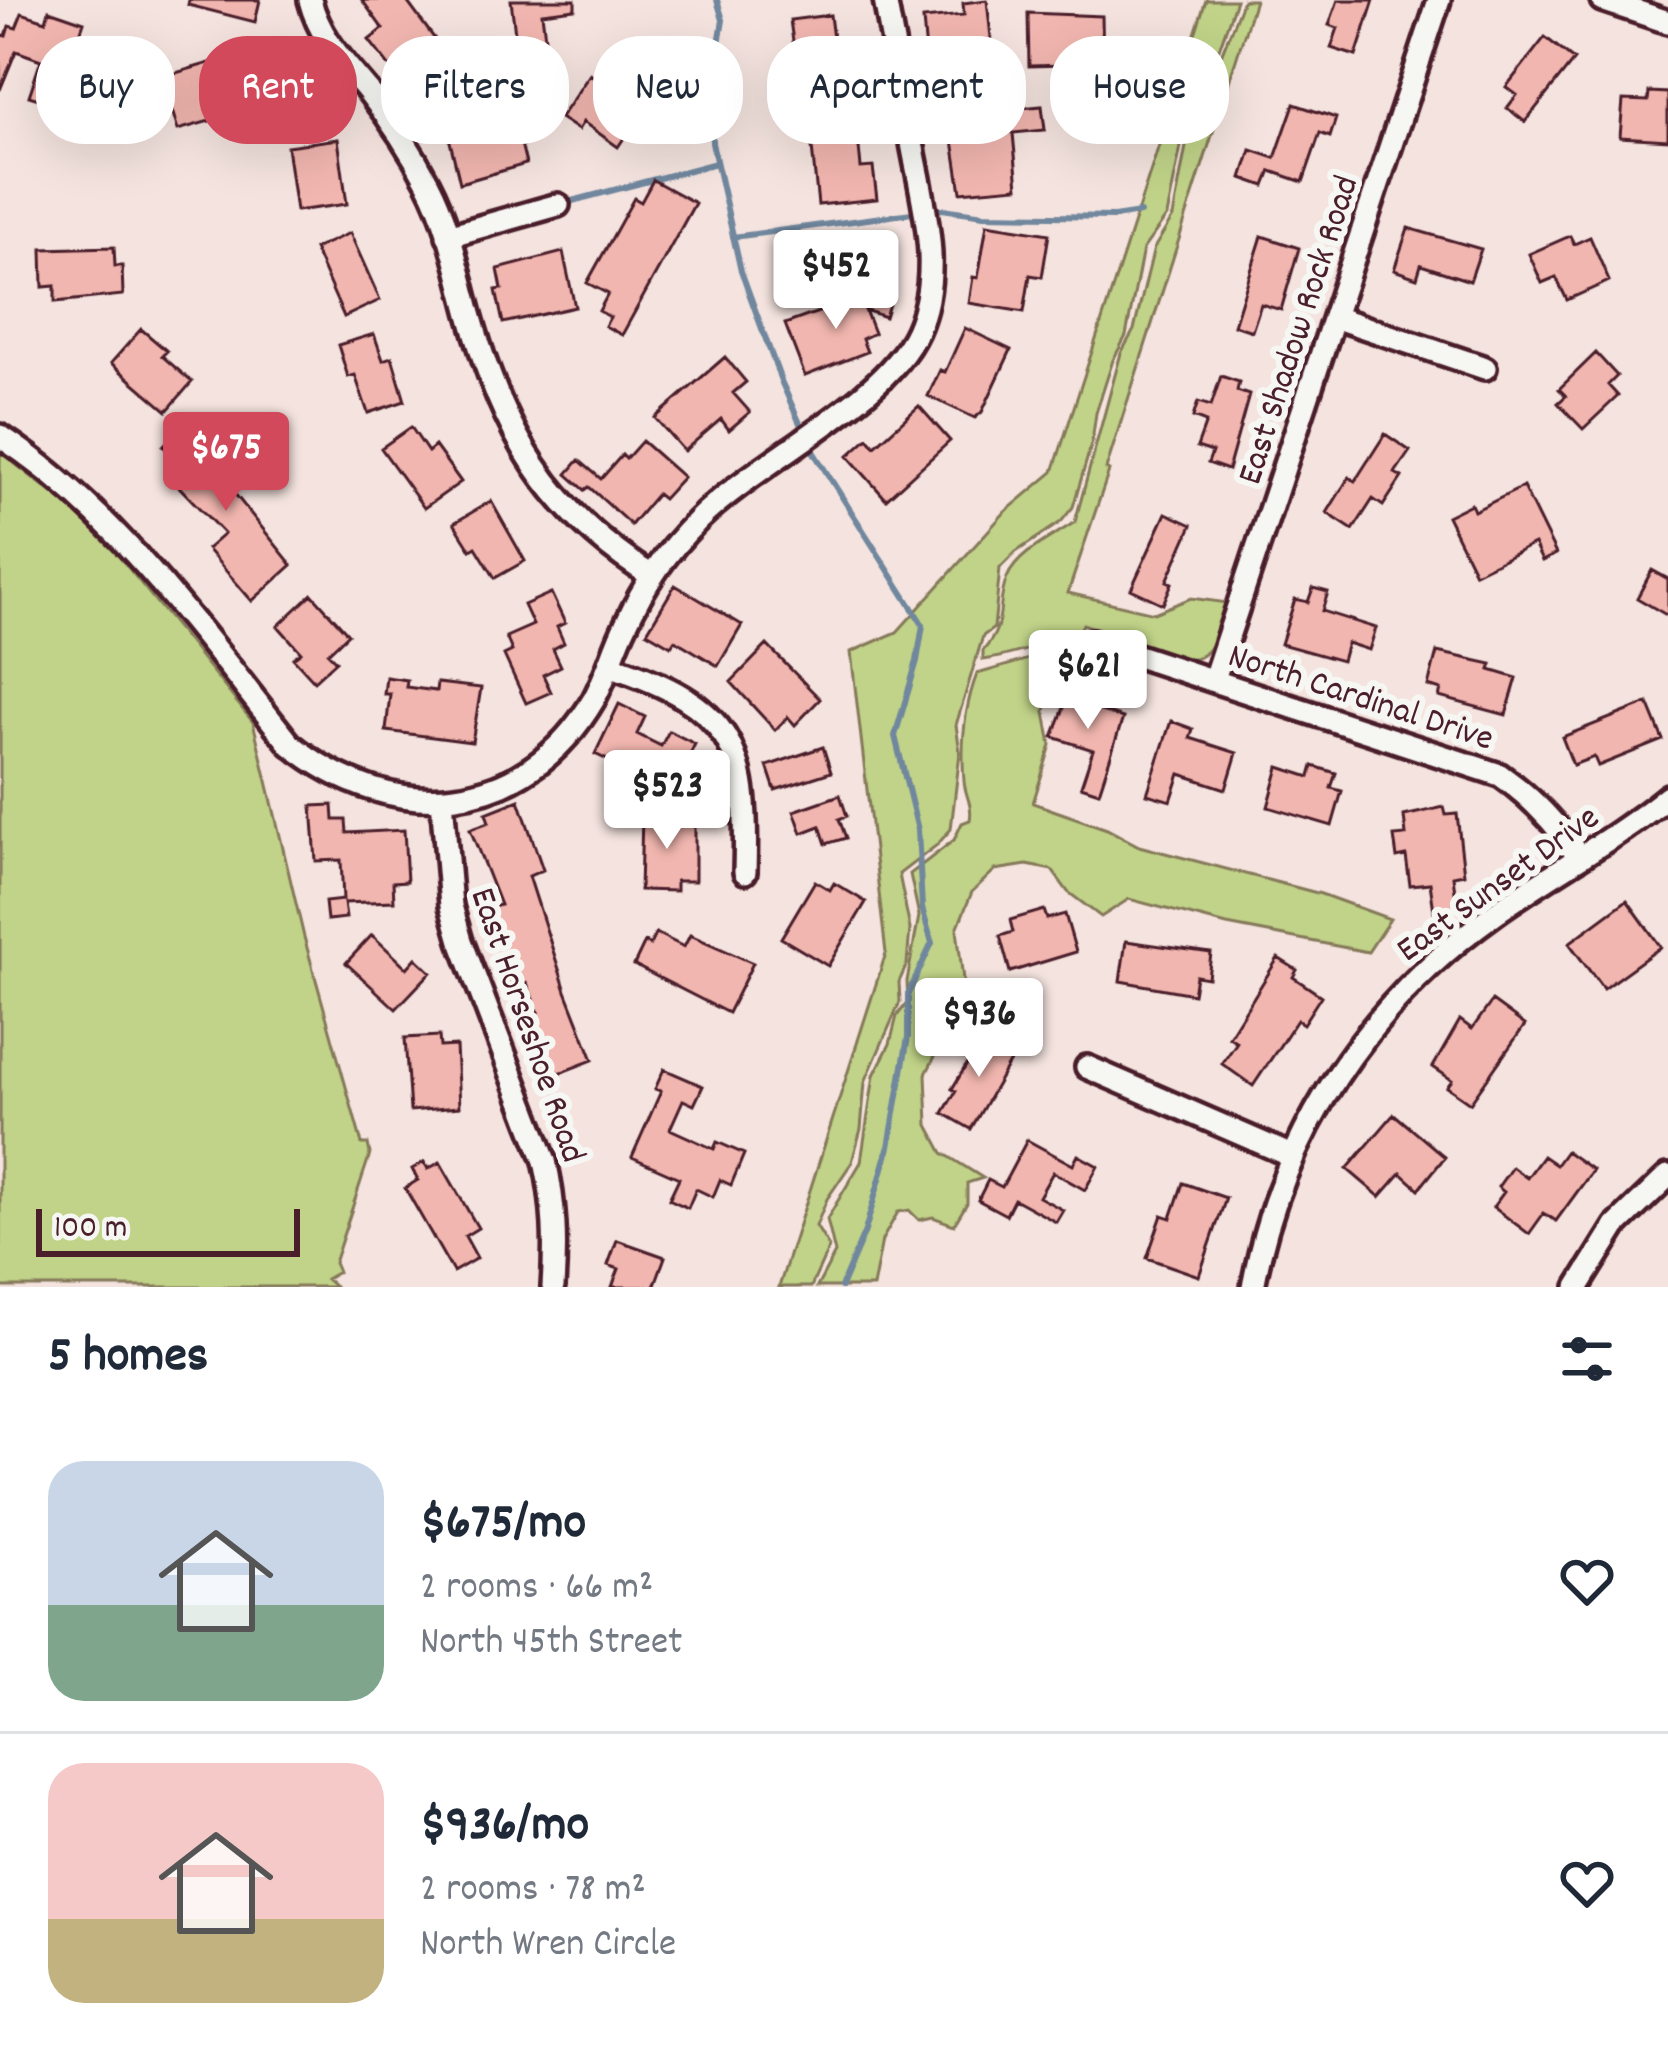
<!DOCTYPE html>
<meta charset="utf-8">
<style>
:root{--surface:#fff;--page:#f6f6f7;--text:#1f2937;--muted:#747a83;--line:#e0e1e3;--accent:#d1495b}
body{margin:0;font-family:Dekko,sans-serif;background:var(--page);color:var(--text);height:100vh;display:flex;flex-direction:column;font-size:45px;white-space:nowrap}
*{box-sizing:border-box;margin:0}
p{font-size:39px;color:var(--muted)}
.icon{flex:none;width:66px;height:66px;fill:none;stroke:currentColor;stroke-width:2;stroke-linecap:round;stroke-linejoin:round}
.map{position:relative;height:1287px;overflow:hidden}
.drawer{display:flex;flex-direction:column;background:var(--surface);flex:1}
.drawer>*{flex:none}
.banner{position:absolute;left:36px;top:36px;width:1596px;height:108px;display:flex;gap:24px}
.scale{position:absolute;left:36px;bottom:30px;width:264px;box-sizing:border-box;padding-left:12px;border:6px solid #4a1f2b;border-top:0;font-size:33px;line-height:42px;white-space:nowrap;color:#4a1f2b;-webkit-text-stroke:9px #f6f6f2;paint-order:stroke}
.price{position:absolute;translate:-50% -102px;padding:0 27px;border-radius:12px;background:#fff;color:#222;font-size:39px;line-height:78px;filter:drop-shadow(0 3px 6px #0008)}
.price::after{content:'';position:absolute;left:50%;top:72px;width:36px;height:27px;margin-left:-18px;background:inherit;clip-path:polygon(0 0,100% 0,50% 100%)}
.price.selected{background:var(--accent);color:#fff}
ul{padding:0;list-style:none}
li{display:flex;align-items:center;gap:36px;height:300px;padding:0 48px}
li+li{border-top:3px solid var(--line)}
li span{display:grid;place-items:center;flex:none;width:336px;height:240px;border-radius:36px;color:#555}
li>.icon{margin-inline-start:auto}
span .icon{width:144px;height:144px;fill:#fffc;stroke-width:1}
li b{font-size:51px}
h2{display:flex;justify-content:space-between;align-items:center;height:144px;padding:0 48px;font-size:51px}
.chip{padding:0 42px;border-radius:48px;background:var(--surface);box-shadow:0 12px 48px #0002;font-size:42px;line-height:108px}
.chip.selected{background:var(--accent);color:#fff}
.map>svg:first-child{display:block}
.green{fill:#c0d388;stroke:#85795a;stroke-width:3}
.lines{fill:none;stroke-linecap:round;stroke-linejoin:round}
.stream{stroke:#70879e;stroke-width:6}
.building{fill:#f1b6af;stroke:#4a1f2b;stroke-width:3}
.minor-casing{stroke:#4a1f2b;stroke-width:30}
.minor{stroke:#f6f6f2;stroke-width:21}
.labels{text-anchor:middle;stroke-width:12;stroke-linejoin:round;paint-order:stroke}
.street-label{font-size:36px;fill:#4a1f2b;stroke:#f6f6f2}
</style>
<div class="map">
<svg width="1668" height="1287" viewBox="0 0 1668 1287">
<rect width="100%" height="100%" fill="#f4e3de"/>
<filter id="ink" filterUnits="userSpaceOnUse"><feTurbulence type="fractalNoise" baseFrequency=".00833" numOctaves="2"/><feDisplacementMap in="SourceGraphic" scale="24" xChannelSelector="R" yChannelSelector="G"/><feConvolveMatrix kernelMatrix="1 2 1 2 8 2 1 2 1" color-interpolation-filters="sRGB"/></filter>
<g filter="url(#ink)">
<!-- green -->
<path class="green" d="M1206,0H1236L1204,92L1183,136L1167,216L1143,249L1126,336L1113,360L1096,413L1092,442L1073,507L1061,522L1016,552L1000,568L994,628L983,636L956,725L960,752L951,829L937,845L899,874L910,929L907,964L899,982L900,1002L865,1082L861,1129L852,1162L827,1199L816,1226L829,1247L811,1287H779L886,953L851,652L897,632L1005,512L1053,472Z
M1243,0H1255L1106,469L1109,471L1068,593L1154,613L1191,598L1227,603C1219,625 1216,655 1191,660L1083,624L1075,641C1043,641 1016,656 983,660V651C1008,622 995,608 1007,578C1017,553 1053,537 1075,522L1121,353L1134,330L1154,248L1173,217L1187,141Z
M0,452L74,510L114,550L253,722L304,937L362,1144H368L370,1154L334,1263L338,1272L326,1279L335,1287H0Z
M1055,644L1073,646L1056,659L1048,685L1045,712L1051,745L1033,803L1107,829L1139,846L1321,894L1390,919L1368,952L1227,925L1129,899L1101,917L1068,892L1052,870L1027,865L995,870L972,892L957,929L965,997L926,1074L928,1125L943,1153L983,1178L967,1183V1203L954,1225L933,1217L919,1220L909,1210L898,1212L882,1240L873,1287H817L835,1253L827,1219L861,1162L874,1075L890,1044L897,1016L908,1002L907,981L919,916L910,874L954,840L962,823L970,820C973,804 965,796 964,781C961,744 964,708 977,674L1036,657Z"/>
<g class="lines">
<!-- stream -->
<path class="stream" d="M717,0L723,20L711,91L712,143L741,271L781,381L811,448L923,625L917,661L895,736L918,830L922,908L932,943L908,994V1037L889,1147L865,1231L841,1287
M561,204L716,163
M733,237L942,209L984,215L1114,217L1140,213"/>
</g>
<!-- building -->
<path class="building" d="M189,0H260L255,22L188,5Z
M362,0H406L451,61L409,92L369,40L383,29Z
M511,0H575V9L542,13L545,38L516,42Z
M987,0L992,47L973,49L974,61L927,65L923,19L964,15L963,3Z
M1338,0H1374L1356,56L1331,48L1338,28L1329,25Z
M49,10L84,22L63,83L71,86L64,107L29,96L41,60L16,51L0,90V34L6,36L9,26L16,28L22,13L46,21Z
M1028,13L1102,16L1103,64L1029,66Z
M830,15L834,47L852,44L857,80L831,83L836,118L844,117L845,127L857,126L861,168L873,167L877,199L818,205L807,99H801L790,20Z
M1545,37L1574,60L1525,122L1507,108L1517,95L1506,87Z
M233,56L249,110L178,130L170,104L133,117L129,104L166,91L162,77Z
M590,74L608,86L611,82L646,105L618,147L583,122L578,130L560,118Z
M1649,92L1668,93V140L1620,137L1623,100L1648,101Z
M1294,104L1336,118L1330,137L1320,133L1303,182L1271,171L1265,186L1242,178L1251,150L1275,158Z
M1042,106L1045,130L1013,133L1018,187L961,192L952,134L983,131L981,112Z
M514,115L526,164L460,183L448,133Z
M338,139L347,204L296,211L287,146Z
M653,180L695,203L622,335L605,326L610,317L599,311L608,294L587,283L634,198L641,202Z
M987,224L1049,234L1042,277L1030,275L1024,312L969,303L973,277L978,278Z
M1408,228L1481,249L1470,281L1421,265L1417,278L1394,270Z
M350,233L380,300L344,317L314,249Z
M1262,236L1299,248L1281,310L1261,304L1252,331L1234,325Z
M1570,236L1574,244L1590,237L1609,281L1567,300L1556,277L1542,283L1529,254Z
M114,247L115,266H122L123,295L55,302V286L43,287L42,249Z
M563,252L575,307L503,323L496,290L502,289L498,269Z
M872,285L892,294L885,317L865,310L874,333L862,339L867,352L805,376L785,324L849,301L864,308Z
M965,328L1011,350L982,412L975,418L928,396L940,370L945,372Z
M141,329L167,351L162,356L192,382L167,411L111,363Z
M374,334L383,360L392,357L405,401L368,413L355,375L348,377L338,345Z
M1596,353L1617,376L1608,385L1618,396L1583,429L1558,403L1566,396L1559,389Z
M725,357L746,382L733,393L750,412L729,430L721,419L684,451L655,418Z
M1221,376L1239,382L1237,391L1249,395L1228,470L1208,463L1212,452L1197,447L1206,422L1193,417L1198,402L1211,406Z
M919,406L950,441L886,499L848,456L868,438L875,446Z
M411,427L428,452L435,446L461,482L424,508L381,448Z
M180,429L192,442L202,432L223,454L220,457L245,483L234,493L292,565L252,601L207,549L224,534L165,472L177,460L163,446Z
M1385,434L1410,451L1395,473L1402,477L1383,506L1373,499L1353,530L1327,513L1349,477L1355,481Z
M642,441L683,477L663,499L657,494L631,525L589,487L585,490L567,474L579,460L601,479L622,455L626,459Z
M1523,487L1556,554L1542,561L1534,544L1475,573L1447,516L1471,504L1474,511Z
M491,501L525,561L495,578L476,547L471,550L454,523Z
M1166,513L1192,525L1167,581L1172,583L1163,604L1131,589Z
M1652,570L1668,579V616L1637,598Z
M675,585L742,625L718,666L675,640L671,646L647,632Z
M1313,588L1328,592L1322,611L1376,628L1369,650L1347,643L1342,661L1281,644L1295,599L1308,602Z
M551,593L565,623L557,627L564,643L553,649L561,666L543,675L551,692L526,703L504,655L512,651L506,637L533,625L524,605Z
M312,594L348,634L328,653L336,661L314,681L293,658L301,652L278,626Z
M767,645L820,699L795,725L788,717L775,730L731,682Z
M1437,652L1492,664L1490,670L1517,678L1506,715L1439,697L1441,690L1428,686Z
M386,677L407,680L406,687L436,691L437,683L481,688L472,742L386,731L390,694H384Z
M1061,686L1101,699L1098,710L1123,718L1099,792L1081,786L1093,750L1053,737L1065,705L1055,702Z
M1648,703L1663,740L1598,766L1594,757L1573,765L1562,737Z
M619,704L645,717L637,734L661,746L669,731L695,744L672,791L595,754Z
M1171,721L1193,729L1190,738L1237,753L1226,789L1180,774L1171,801L1147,794Z
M823,747L831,772L775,790L767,766Z
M1313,766L1336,773L1331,788L1342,791L1332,826L1268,807L1279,767L1310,777Z
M840,795L847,816L839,819L846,838L826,844L820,826L802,833L794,811Z
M519,800L543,870L529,876L566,991L593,1060L544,1079L520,1019L538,1012L527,983L508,989L500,964L507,962L490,908L500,905L470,829L489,822L486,813Z
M333,805L334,820H346L347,833L404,830L407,881L393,882L394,901L344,903L346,918L327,920L325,902L343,900L341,860L316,861L312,806Z
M1444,807L1446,815L1457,814L1464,874L1453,876L1457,908L1434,911L1430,883L1410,885L1406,856L1397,858L1394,836L1406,835L1404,816Z
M642,816L695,817V881H676V891L640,890Z
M815,881L830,890L834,883L866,902L828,966L781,938Z
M1627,900L1661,947L1603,989L1569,943Z
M1044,910L1047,919L1065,914L1076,952L1010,972L1000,936L1013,932L1010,920Z
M656,933L684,947L690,935L753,963L728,1013L634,965L645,942L650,945Z
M372,935L407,968L416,958L431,972L396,1009L346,963Z
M1126,941L1211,953L1208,978L1196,976L1193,994L1120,981Z
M1278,958L1297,970L1293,977L1321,996L1303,1024L1297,1020L1253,1086L1222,1064L1237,1042L1229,1037Z
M1492,1001L1525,1025L1470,1103L1447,1087L1452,1080L1433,1067L1460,1020L1472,1029Z
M987,1031L1017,1049L971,1129L943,1113L956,1091L952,1089Z
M439,1036L440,1047L456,1046L459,1107L410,1111L405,1038Z
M664,1069L703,1086L694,1105L683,1100L670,1129L714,1149L717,1142L744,1154L731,1185L720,1180L713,1197L696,1189L688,1208L669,1199L679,1178L632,1157L661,1091L655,1089Z
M1394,1114L1445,1157L1419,1189L1401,1173L1380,1197L1347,1169Z
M1027,1140L1073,1165L1078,1155L1098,1166L1085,1190L1053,1172L1039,1197L1063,1210L1056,1222L1014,1199L1006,1215L978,1200L988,1180L1002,1187Z
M1566,1151L1593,1170L1556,1221L1544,1213L1529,1234L1493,1207L1504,1192L1498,1187L1512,1167L1527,1178L1543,1156L1556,1165Z
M424,1162L428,1169L440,1162L478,1228L465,1236L477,1258L453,1272L405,1188L418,1180L412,1169Z
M1183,1183L1226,1198L1199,1276L1147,1258L1162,1215L1171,1218Z
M617,1240L665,1257L654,1287H612L619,1269L608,1265Z"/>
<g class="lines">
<!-- minor casing -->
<g class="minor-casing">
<path id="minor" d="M310,0C320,39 344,62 368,91C391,120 411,150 428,183C449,223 458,270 470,314C502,430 547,511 652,576
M1602,0L1668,22
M448,236L558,205
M1334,317L1485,368
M0,436C119,514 202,634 290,744C392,826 524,819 594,699C607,675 614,648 626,624C643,586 669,549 698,520C757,461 885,402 917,331C944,271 923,204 912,143C903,95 894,48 885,0
M1092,641L1500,775C1533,798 1557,824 1579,857
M609,665C734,707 749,746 745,872
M1214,679L1439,0
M442,799L451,906L461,941L545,1161C555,1204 556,1243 553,1287
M1087,1067L1292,1156
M1253,1287C1281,1134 1368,1004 1494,914C1551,873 1614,840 1668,796
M1578,1287L1616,1226L1668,1176"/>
</g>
<!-- minor -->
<use href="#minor" class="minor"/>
</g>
</g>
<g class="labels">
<!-- street labels -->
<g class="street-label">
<text transform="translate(1295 329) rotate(-72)" y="13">East Shadow Rock Road</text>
<text transform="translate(1362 694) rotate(18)" y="13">North Cardinal Drive</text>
<text transform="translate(1496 881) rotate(-36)" y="13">East Sunset Drive</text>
<text transform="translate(531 1024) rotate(71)" y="13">East Horseshoe Road</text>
</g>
</g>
</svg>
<div class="scale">100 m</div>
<b class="price" style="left:836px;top:332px">$452</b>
<b class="price selected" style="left:226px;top:514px">$675</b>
<b class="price" style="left:1088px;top:732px">$621</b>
<b class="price" style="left:667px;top:852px">$523</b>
<b class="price" style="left:979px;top:1080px">$936</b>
<div class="banner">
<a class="chip">Buy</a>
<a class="chip selected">Rent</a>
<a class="chip">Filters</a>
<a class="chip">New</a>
<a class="chip">Apartment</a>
<a class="chip">House</a>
</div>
</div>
<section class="drawer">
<h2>5 homes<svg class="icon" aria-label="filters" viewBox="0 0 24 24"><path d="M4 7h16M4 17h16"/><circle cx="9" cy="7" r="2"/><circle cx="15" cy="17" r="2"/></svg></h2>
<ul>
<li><span style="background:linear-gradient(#c9d6e8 60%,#7fa58c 0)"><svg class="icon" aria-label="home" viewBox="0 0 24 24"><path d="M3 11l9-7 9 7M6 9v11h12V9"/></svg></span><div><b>$675/mo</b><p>2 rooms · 66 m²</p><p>North 45th Street</p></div><svg class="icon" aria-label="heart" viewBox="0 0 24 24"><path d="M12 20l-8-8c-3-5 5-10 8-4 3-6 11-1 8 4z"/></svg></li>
<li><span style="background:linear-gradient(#f6c9c9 65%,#c2b280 0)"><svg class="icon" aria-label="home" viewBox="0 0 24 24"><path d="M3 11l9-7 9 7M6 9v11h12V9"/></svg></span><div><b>$936/mo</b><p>2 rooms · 78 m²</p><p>North Wren Circle</p></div><svg class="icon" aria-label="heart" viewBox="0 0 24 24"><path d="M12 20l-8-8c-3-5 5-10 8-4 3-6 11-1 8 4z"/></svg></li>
</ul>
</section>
